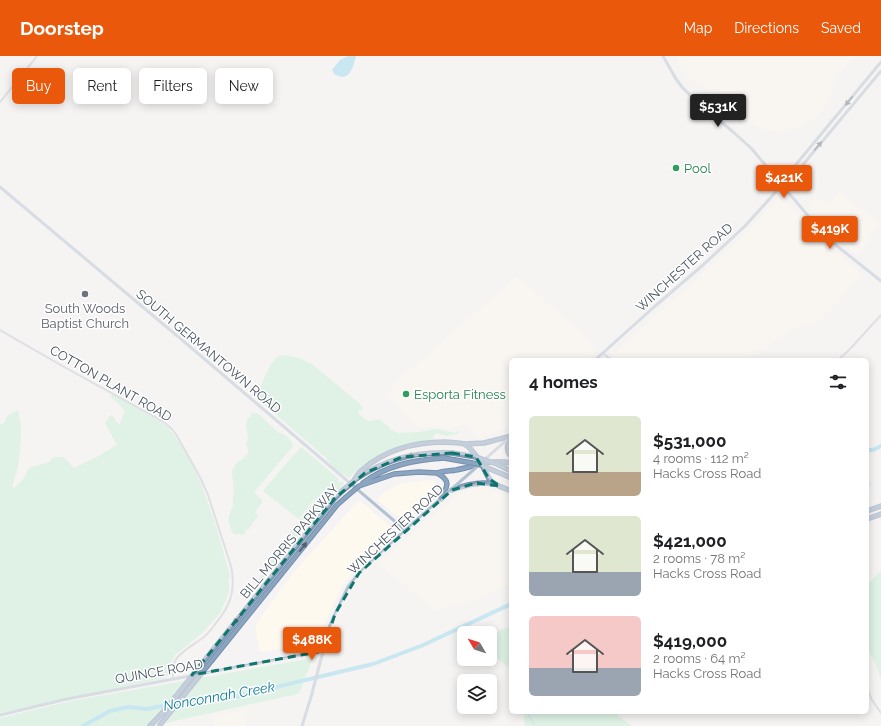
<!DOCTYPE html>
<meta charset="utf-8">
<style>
:root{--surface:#fff;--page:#f6f6f6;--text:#202124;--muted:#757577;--accent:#ea580c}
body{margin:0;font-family:Raleway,sans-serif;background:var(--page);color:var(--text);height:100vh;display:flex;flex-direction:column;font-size:15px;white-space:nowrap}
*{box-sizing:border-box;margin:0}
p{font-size:13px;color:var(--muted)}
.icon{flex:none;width:22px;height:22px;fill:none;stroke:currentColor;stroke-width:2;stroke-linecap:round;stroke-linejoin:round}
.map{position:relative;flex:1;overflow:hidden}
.details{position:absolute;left:509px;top:302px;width:360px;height:356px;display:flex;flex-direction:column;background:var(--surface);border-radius:6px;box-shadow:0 2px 10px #0003}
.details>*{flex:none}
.hud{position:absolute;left:12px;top:12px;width:380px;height:36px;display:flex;gap:8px}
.needle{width:26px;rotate:309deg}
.tools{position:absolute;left:457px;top:570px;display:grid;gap:8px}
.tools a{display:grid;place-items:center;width:40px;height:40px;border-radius:6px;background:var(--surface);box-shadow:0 2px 10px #0003;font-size:20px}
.price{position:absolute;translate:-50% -34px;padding:0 9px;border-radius:4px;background:var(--accent);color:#fff;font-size:13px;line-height:26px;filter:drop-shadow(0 1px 2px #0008)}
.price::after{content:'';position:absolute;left:50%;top:24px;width:12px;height:9px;margin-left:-6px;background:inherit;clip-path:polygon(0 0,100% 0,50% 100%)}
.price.current{background:#222;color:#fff}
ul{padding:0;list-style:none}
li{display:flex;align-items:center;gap:12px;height:100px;padding:0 20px}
li span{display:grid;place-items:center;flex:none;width:112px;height:80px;border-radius:6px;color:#555}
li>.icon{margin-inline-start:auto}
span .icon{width:48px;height:48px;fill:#fffc;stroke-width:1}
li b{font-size:17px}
h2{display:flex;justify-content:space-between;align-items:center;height:48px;padding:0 20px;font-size:17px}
.tag{padding:0 14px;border-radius:6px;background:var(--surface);box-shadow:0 2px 10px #0003;font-size:14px;line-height:36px}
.tag.current{background:var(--accent);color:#fff}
header{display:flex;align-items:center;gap:24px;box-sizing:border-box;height:56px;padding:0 20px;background:var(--accent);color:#fff}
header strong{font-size:19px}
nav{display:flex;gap:22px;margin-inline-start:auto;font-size:14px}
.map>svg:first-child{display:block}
.commercial{fill:#fdf9ef}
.green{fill:#c3f1d5}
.water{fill:#90daee}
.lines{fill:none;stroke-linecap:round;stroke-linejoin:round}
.stream{stroke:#90daee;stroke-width:1}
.river{stroke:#90daee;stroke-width:4}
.highway-casing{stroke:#7690ad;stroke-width:5.5}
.minor{stroke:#c1cad2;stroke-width:2}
.major{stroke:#b3c2d1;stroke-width:3}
.highway{stroke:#8ba5c1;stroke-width:3.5}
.highway-bridge-casing{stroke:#7690ad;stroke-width:5.5;stroke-linecap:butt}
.highway-bridge{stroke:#8ba5c1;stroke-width:3.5}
.oneway{fill:#64717d}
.oneway2{fill:#505e6b}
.marked{fill:none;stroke:#0f766e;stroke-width:3;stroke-dasharray:8 5;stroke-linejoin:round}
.leisure-dot{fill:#2e9e5b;stroke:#fff;stroke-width:1.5}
.worship-dot{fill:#6b7280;stroke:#fff;stroke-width:1.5}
.labels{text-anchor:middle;stroke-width:3;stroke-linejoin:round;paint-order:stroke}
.leisure-label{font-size:13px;fill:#27864d;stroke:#fff;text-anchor:start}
.street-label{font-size:13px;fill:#4a5661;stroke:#fff}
.worship-label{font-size:13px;fill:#5b616d;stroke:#fff}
.water-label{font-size:14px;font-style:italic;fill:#0c7c9b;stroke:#fff}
</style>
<header>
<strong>Doorstep</strong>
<nav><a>Map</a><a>Directions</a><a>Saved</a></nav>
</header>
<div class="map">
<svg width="881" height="670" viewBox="0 0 881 670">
<rect width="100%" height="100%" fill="#f5f3f3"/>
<!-- commercial -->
<path class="commercial" d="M677,0H857L851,4L837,19L834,31L825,51L817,60L801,71L786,76L772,75L759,72L744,62L728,44L722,38L705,32L689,23L679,10Z
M839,135L880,168L870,179L872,181L857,199L828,175L807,151L815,140L828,149Z
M780,141H783L786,144L815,177L862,218L837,247L822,262L816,267L805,268L796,271L746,304H616L612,300L657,258L737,186Z
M517,220L560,258L580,274L595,293V296L587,304H511V370L479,383L465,367L457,371L448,373L431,371L417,372L386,338L403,319L418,307Z
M433,424L436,427L437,433L436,438L405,466L377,444L385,436L402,427Z
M481,431L489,432L511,442V528L473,545L434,554L378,507L459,438L470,433Z
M359,444L391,471L393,475L392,479L362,506L343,529L330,555L325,568L319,586L260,596L255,570L277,538L302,507Z
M243,654L247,670H214L212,661Z"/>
<!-- green -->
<path class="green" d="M282,299L299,302L312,308L360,348L362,351V354L361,355L359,354L358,358C361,359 367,366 370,365C374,365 374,363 381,364L385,368L388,370L391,374L399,377L419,376L436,373L456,377L457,374L458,378H453L447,380L436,377L434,380V383H433L407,388L383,397L360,411L349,422L335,413L325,401L266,350C263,348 261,346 260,343C257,334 269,311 274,304C277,301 279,300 282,299Z
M112,338L166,369L171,375L181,389L196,416L202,430L217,473L230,520L228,524L229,527V537L220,557L202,577L175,599L169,610L168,619L165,622L0,657V368C5,368 6,364 7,360L17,354C24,367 20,401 17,415C15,421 12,427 13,433L24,422L29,412L49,406L54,401H63L74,412L95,402L117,389L105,367L111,359C116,361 115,368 121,369L120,367C122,363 123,359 125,355L117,346L110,341Z
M252,357H257L260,359L279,377C285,377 292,384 293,390L290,394L254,436L263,445L255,456L258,460L257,461L248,474L246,473L245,474L246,476L243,479L238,478L235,479L232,476L229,467V460L233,449V440L234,435L232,416L235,409L239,405L243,403L248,397V394L246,388L248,383L246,368L247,364Z
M301,391L338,422L339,423L337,426H343L344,428L325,445L255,533C256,524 260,523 263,516C264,514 263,511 264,509L316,443L315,442L299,463L263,435L283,411Z
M881,514V623L875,607L867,591V529Z
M511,570V613L494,600H490V578Z
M313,602L299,637L295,639L288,640L152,670H0V662L71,645Z
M524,656H613L632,670H525L524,664Z"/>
<!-- water -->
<path class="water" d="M348,0H356C354,8 350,25 339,20C335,19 334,18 332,14L340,4Z"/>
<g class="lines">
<!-- stream -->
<path class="stream" d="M867,425L871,429
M528,656V658L534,668"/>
<!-- river -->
<path class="river" d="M867,394H873L881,390
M83,670L110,655L128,651L147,653L209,641H234L373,608L421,590L511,548"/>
<!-- highway casing -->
<g class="highway-casing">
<path id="highway" d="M511,380C508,387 505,394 511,400
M465,388L484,387L511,380
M437,417C452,425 447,431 441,443
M507,420L511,422
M356,423C385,403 417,395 452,397
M353,426C356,422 358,417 362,414C385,394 415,386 445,386C450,387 462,386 466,389C472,393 481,406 484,413C486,416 487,420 490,424C494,429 504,432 511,435
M363,427C387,409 414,404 444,402
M359,430L394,418L419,416L437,417C443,415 450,415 456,414C476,410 490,403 511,407
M452,434C465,429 479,425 493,428
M867,455L881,450
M867,463L881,458
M213,603L329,459L337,449L345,442
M204,605L335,442L342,435
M150,670L166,653"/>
</g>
<!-- minor -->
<path class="minor" d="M0,46L37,0
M0,274L66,312L164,366L172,373L177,380L200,421L208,439L231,510C236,533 231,549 216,567C213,572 208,577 204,581C195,588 184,593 177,602C172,608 172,616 173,623
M603,297L611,304
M838,304L850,293L881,259
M867,633L872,644L881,657"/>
<!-- major -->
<path class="major" d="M663,0L676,23L682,31L694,43L732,75L751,92L820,174L837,190L881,225
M783,127L785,122L803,100L881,6
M0,131L188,289L405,474
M595,304L654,251L703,209L745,170L782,129L789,123L801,111L881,15
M483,405L510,381
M0,659L67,643L323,595
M302,670L311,641L330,569L335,558L348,531L359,517L405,474L479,409"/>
<!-- highway -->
<use href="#highway" class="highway"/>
<!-- highway-bridge casing -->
<g class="highway-bridge-casing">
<path id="highway-bridge" d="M452,397L476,401L497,408L511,415
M444,402L478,408L507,420
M342,435L353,426
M345,442L359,430
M166,653L204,605
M159,670L213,603"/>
</g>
<!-- highway-bridge -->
<use href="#highway-bridge" class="highway-bridge"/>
</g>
<!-- one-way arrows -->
<defs><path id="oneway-solid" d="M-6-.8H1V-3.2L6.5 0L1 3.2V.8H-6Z"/></defs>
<g class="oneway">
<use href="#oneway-solid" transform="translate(849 45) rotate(129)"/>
<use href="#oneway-solid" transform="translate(818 90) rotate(-50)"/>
</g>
<g class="oneway2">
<use href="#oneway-solid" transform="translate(413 399) rotate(170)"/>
<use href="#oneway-solid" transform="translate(476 428) rotate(-6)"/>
<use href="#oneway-solid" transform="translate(303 491) rotate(-51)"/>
<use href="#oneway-solid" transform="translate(237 563) rotate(129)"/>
</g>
<!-- marked area -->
<path d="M0 0H881V670H0ZM452,397L476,401L489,423L500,430L476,427L452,434L359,517L335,558L323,595L192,619L335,442L365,417L402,401Z" fill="#f5f3f3" fill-opacity=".55" fill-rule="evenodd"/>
<path class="marked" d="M452,397L476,401L489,423L500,430L476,427L452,434L359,517L335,558L323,595L192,619L335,442L365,417L402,401Z"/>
<!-- markers -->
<g class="leisure-dot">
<circle cx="676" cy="112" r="4"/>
<circle cx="406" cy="338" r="4"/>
</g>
<circle class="worship-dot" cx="85" cy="238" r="4"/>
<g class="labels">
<!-- leisure labels -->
<g class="leisure-label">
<text x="684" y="117">Pool</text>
<text x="414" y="343">Esporta Fitness</text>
</g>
<!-- street labels -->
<g class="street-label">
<text transform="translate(684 211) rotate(-42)" y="5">WINCHESTER ROAD</text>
<text transform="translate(209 295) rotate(40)" y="5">SOUTH GERMANTOWN ROAD</text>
<text transform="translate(111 327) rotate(30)" y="5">COTTON PLANT ROAD</text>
<text transform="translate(395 473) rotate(-43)" y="5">WINCHESTER ROAD</text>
<text transform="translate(289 485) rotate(-50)" y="5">BILL MORRIS PARKWAY</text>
<text transform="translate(159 615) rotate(-10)" y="5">QUINCE ROAD</text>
</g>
<!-- worship labels -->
<g class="worship-label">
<text x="85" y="257">South Woods<tspan x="85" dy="15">Baptist Church</tspan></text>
</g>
<!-- water labels -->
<g class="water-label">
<text transform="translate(219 640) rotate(-10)" y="5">Nonconnah Creek</text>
</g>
</g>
</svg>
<div class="tools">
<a><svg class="needle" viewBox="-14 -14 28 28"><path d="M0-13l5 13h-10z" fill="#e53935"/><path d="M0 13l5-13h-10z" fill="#757577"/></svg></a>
<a><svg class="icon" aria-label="layers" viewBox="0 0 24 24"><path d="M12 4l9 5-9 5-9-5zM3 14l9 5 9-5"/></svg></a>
</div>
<b class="price current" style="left:718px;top:72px">$531K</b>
<b class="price" style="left:784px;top:143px">$421K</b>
<b class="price" style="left:830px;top:194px">$419K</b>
<b class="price" style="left:312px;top:605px">$488K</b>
<div class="hud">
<a class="tag current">Buy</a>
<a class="tag">Rent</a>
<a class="tag">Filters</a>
<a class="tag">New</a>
</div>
<section class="details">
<h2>4 homes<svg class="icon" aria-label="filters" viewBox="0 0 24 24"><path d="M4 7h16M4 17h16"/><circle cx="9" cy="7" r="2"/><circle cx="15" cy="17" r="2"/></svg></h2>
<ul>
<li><span style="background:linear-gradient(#dfe7d0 70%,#b9a48a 0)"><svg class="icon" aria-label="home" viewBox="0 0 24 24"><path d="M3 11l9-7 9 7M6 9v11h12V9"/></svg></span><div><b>$531,000</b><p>4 rooms · 112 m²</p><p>Hacks Cross Road</p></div></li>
<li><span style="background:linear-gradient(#dfe7d0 70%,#9aa5b1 0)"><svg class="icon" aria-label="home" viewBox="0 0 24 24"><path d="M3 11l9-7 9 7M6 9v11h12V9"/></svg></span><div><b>$421,000</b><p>2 rooms · 78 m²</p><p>Hacks Cross Road</p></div></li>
<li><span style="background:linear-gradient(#f6c9c9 65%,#9aa5b1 0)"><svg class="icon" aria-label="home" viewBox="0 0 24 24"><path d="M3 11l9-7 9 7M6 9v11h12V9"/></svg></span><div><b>$419,000</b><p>2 rooms · 64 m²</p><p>Hacks Cross Road</p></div></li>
</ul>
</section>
</div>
